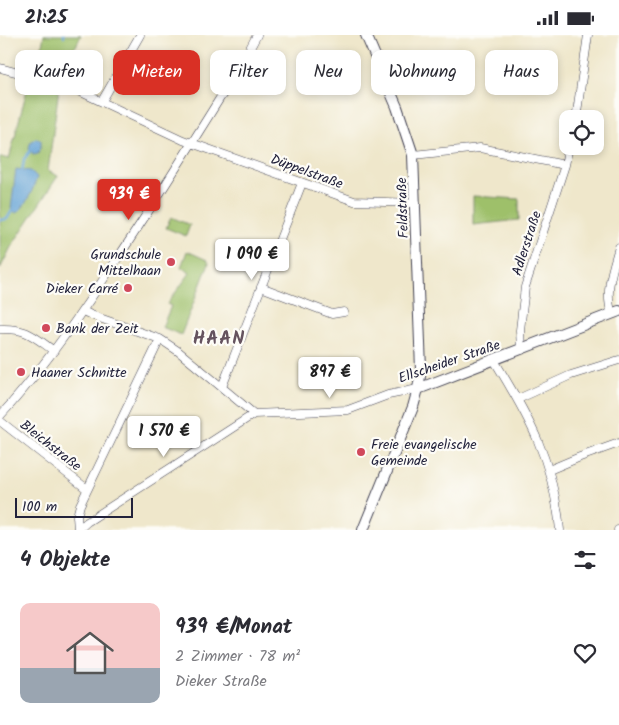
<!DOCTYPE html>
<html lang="de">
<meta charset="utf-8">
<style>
:root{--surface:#fff;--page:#f7f7f7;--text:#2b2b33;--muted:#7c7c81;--line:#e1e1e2;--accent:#d93025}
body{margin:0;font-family:Kalam,sans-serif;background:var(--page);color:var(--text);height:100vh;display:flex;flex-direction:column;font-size:19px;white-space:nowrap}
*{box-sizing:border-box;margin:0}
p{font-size:16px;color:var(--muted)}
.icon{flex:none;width:28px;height:28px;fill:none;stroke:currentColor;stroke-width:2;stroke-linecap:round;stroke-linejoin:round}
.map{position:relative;height:495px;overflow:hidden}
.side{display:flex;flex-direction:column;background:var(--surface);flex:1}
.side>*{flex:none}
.top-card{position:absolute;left:15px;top:15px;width:590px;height:45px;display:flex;gap:10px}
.tools{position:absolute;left:559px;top:75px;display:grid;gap:10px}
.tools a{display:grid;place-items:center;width:45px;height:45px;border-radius:10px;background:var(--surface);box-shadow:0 2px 8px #0003;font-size:25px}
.scale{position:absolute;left:15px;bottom:12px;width:118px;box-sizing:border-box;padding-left:5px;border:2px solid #22223b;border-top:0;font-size:14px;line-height:18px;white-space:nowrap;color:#22223b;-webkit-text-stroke:4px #fdfcf7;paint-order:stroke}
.price{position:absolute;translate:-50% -42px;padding:0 11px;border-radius:5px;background:#fff;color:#222;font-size:16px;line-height:32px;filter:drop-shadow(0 1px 2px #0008)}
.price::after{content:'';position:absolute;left:50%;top:30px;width:15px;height:11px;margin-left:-8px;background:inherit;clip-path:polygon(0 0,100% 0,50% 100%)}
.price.active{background:var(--accent);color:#fff}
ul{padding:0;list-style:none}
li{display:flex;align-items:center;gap:15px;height:125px;padding:0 20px}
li+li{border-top:1px solid var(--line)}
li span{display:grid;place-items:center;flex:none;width:140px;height:100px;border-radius:10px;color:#555}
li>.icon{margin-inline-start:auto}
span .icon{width:60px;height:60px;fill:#fffc;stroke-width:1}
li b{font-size:21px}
h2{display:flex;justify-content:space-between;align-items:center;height:60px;padding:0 20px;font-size:21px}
.chip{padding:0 18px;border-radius:10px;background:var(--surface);box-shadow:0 2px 8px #0003;font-size:18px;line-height:45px}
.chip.active{background:var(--accent);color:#fff}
.status{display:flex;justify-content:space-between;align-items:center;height:35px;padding:0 25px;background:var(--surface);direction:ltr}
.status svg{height:14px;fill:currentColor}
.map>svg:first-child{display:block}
.green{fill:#9ec06a;stroke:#607152}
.water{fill:#62a1d4;stroke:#426288}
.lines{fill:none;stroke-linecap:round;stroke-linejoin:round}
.stream{stroke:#62a1d4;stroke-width:2.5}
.street-casing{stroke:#414051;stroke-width:9}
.secondary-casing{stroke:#414051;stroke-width:12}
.street{stroke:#fff;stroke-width:8}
.secondary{stroke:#fff;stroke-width:10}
.poi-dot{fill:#d1495b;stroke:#fdfcf7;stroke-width:2}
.labels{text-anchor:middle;stroke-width:4.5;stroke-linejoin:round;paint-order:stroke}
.street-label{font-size:14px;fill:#22223b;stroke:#fdfcf7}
.poi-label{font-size:14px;fill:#22223b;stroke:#fdfcf7;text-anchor:start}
.district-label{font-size:19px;font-weight:bold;letter-spacing:1px;fill:#65535f;stroke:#fdfcf7}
</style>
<div class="status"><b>21:25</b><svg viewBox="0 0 49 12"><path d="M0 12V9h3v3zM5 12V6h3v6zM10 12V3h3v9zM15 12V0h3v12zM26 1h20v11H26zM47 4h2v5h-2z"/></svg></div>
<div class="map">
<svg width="619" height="495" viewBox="0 0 619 495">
<rect width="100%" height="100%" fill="#fdfcf7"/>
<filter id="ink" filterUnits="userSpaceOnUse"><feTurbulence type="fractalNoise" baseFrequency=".02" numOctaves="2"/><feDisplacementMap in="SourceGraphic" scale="10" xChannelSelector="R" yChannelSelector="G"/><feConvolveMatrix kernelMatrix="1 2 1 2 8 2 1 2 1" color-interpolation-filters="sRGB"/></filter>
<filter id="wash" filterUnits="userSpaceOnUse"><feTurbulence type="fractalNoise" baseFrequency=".0096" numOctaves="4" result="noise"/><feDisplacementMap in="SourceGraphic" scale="20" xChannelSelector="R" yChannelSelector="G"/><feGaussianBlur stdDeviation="1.12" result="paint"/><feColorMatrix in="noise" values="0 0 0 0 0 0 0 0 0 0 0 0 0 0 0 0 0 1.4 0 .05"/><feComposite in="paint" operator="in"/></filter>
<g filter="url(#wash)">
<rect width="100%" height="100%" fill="#efe7cb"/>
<!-- green -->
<path class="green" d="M44,0H81L76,11L67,20L63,39L38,33Z
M29,47L59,53L48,136L58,141L11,212L0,234V122L9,124Z
M473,161L519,164V185L473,190Z
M171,182L190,190L186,201L166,193Z
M187,216L207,225L209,228L181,300L162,292L171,271L167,269L190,238L181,232Z"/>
<!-- water -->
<path class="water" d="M36,103L41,105V111L38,118L33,119L29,113L31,106Z
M16,134L31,136L37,142C34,152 25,174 16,178L11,174Z"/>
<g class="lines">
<!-- stream -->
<path class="stream" d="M64,0V1
M22,137L24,124L32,114
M0,185L7,184L13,174"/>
</g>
</g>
<g filter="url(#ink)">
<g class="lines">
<!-- street casing -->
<g class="street-casing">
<path id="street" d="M0,33L68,51L183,105L354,166L416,168
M102,66L140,0
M576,84L588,0
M413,120L480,113L565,130
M261,252L332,279L344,277
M83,276L91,280L160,304L178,316L254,379
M612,279C604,257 613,233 619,212
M0,294C27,293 33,301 54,316
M521,315L520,295L525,252L565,130L569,111
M494,325C530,384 553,425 560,495
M222,352L302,148
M518,364L571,340L619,325
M0,381C39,339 72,292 103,245C144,185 182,124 220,63L233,45L257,0
M0,386L87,454
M549,435L580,422L619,408
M78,495L87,487L254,379L348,375L388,360L418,354
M78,495L77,481L80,470L160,304
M618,495H619"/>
</g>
<!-- secondary casing -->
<g class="secondary-casing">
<path id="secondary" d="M418,354L619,276
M363,495L413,372L418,354L421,335L413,120L397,72L366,0"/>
</g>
<!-- street -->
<use href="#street" class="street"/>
<!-- secondary -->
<use href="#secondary" class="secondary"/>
</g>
</g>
<!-- markers -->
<g class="poi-dot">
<circle cx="171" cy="227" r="5"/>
<circle cx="128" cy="253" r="5"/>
<circle cx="46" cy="293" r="5"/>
<circle cx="21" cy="337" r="5"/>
<circle cx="361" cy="417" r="5"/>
</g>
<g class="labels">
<!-- street labels -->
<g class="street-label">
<text transform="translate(307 136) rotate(20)" y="5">Düppelstraße</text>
<text transform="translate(402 173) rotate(-92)" y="5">Feldstraße</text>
<text transform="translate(526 208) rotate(-72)" y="5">Adlerstraße</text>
<text transform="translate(449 326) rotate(-19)" y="5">Ellscheider Straße</text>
<text transform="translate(51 410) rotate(38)" y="5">Bleichstraße</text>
</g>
<!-- poi labels -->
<g class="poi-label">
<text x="161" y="224" text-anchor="end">Grundschule<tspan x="161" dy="16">Mittelhaan</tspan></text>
<text x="118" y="258" text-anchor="end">Dieker Carré</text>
<text x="56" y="298">Bank der Zeit</text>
<text x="31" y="342">Haaner Schnitte</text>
<text x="371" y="414">Freie evangelische<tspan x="371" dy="16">Gemeinde</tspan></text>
</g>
<!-- district labels -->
<g class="district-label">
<text x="219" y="309">HAAN</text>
</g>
</g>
</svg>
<div class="tools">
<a><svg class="icon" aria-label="locate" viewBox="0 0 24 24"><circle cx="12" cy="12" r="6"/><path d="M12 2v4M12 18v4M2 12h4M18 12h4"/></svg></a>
</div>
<div class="scale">100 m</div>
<b class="price active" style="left:129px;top:186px">939 €</b>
<b class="price" style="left:252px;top:246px">1 090 €</b>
<b class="price" style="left:330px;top:364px">897 €</b>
<b class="price" style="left:164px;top:423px">1 570 €</b>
<div class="top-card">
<a class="chip">Kaufen</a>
<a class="chip active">Mieten</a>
<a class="chip">Filter</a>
<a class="chip">Neu</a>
<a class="chip">Wohnung</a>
<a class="chip">Haus</a>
</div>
</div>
<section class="side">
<h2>4 Objekte<svg class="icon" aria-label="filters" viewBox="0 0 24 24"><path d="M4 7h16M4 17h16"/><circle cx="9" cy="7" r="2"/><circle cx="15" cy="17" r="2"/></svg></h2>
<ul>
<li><span style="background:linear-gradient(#f6c9c9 65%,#9aa5b1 0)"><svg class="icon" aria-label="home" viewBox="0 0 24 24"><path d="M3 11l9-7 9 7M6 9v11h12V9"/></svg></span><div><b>939 €/Monat</b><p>2 Zimmer · 78 m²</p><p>Dieker Straße</p></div><svg class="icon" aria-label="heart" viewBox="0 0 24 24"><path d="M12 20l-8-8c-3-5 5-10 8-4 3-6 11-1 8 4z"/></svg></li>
</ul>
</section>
